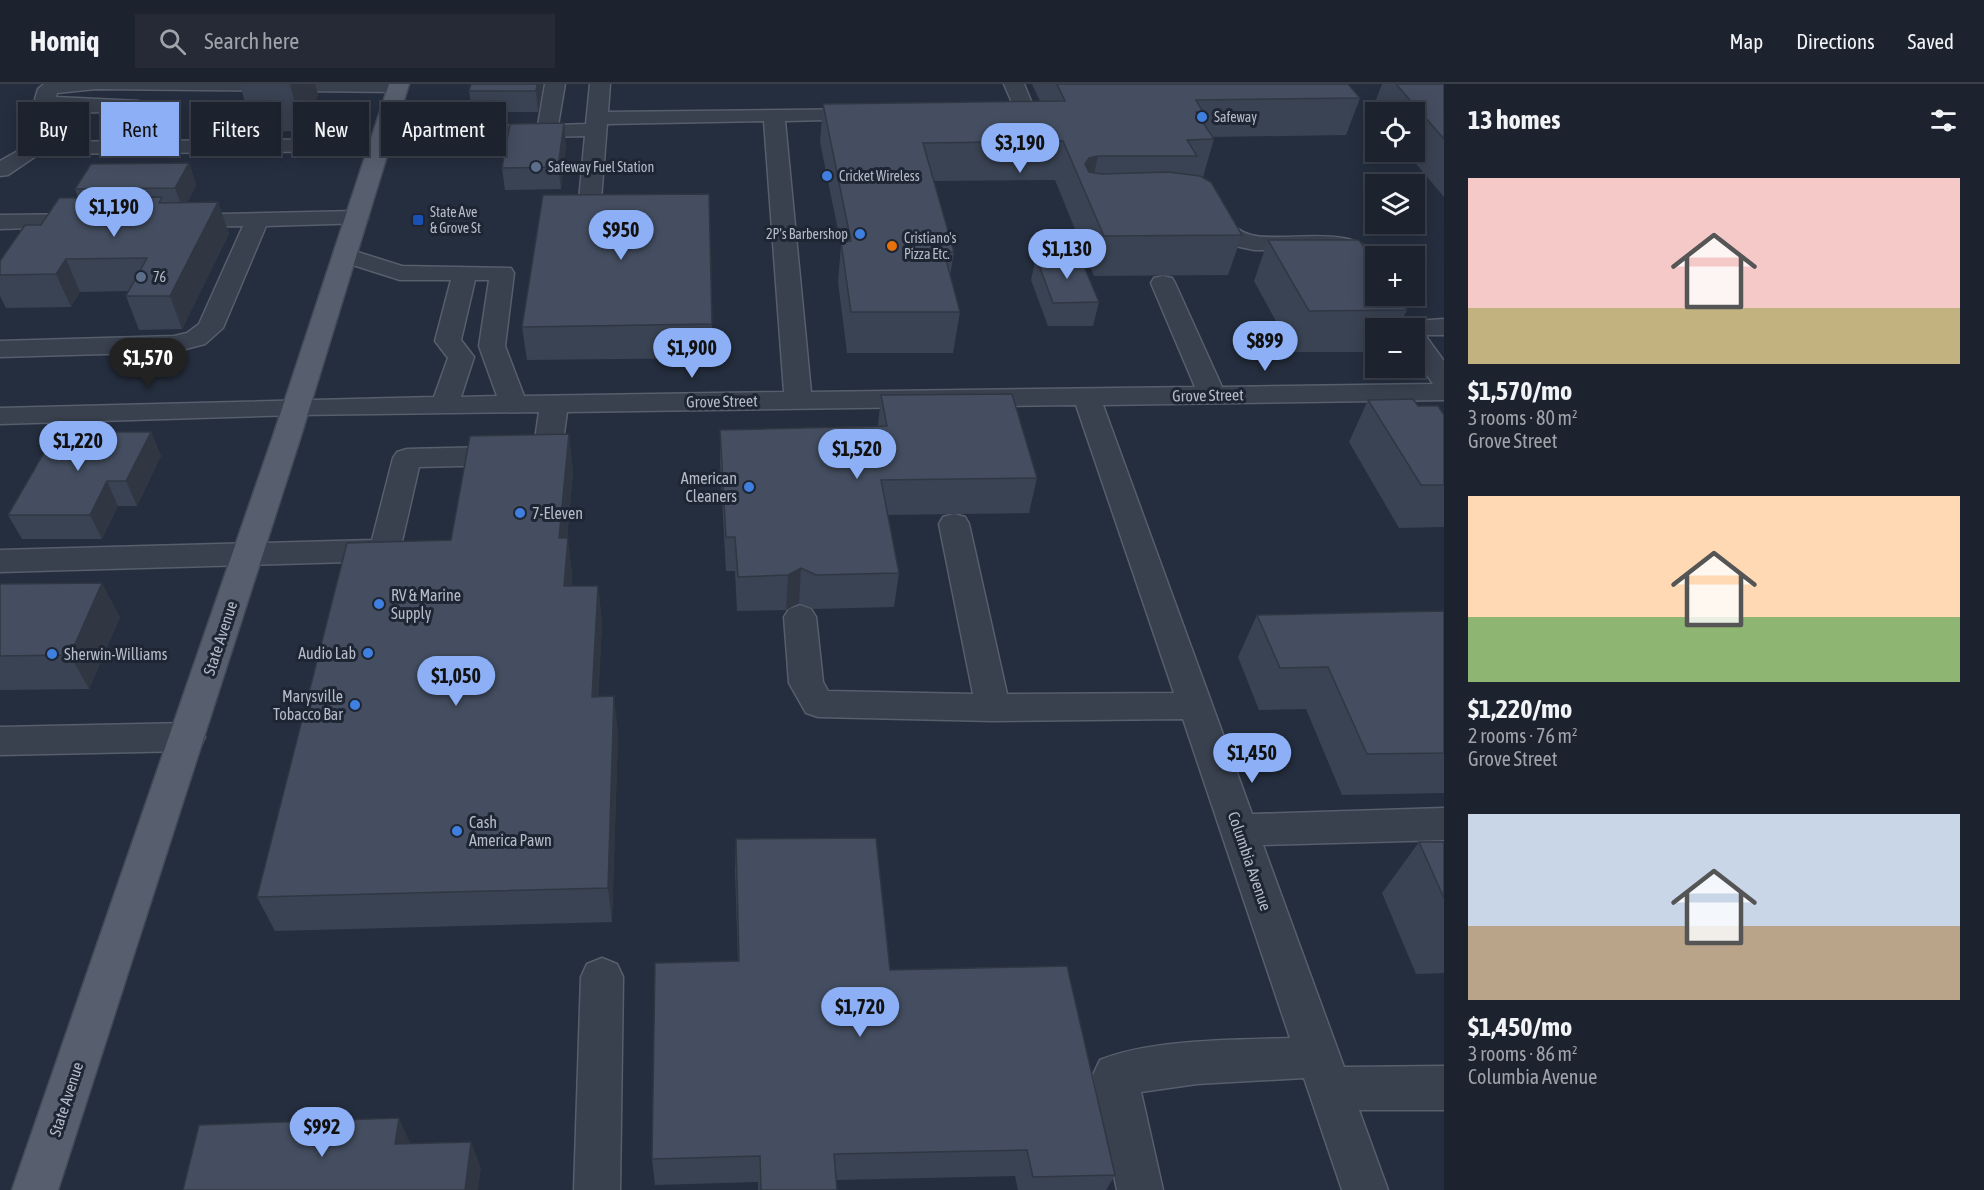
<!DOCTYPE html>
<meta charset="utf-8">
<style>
:root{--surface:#1c222e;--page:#252a36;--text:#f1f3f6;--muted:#a0a4aa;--line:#3a3f4a;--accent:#8daff6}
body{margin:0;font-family:"Asap Condensed",sans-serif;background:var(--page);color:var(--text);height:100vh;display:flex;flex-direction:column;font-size:22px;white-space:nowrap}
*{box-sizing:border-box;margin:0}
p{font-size:20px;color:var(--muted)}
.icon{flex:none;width:33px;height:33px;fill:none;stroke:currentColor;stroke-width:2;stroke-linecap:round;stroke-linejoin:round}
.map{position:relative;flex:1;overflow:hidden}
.panel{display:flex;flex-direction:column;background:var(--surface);width:540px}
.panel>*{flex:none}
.top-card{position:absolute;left:18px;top:18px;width:570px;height:54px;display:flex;gap:12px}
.tools{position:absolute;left:1365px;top:18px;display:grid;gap:12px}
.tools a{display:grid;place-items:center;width:60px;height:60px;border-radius:0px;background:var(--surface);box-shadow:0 3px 15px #0003,0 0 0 2px var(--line);font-size:30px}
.price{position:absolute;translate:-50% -51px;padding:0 14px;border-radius:21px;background:var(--accent);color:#111;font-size:20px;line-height:39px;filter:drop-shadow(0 2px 3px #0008)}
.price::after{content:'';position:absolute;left:50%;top:36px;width:18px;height:14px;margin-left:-9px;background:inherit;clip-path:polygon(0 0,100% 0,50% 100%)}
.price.selected{background:#222;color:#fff}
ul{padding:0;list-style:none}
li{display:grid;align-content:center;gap:12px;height:318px;padding:0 24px}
li span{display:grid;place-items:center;height:186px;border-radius:0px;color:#555}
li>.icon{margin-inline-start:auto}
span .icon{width:108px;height:108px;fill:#fffc;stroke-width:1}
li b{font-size:26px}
h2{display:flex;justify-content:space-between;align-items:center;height:72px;padding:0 24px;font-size:26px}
.chip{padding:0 21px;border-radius:0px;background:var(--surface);box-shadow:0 3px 15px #0003,0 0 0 2px var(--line);font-size:21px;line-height:54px}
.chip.selected{background:var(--accent);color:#111}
header{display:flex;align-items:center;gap:36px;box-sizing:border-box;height:84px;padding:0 30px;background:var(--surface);border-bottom:2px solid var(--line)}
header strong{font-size:28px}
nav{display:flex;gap:33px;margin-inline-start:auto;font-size:21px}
.search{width:420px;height:54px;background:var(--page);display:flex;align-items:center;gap:15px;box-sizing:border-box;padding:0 21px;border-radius:0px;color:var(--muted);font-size:22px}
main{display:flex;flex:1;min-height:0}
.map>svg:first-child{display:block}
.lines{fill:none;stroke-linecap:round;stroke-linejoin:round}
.minor-casing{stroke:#575e6c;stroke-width:3}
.major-casing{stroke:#424957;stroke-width:3}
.minor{fill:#39404e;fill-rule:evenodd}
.major{fill:#575f6e;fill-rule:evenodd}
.wall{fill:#3a4353}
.shaded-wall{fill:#303743}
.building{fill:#444e60;stroke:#303743;stroke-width:1.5}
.shop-dot{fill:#3f7fe0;stroke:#1e2533;stroke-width:2}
.service-dot{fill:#5c6f8a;stroke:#1e2533;stroke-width:2}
.transit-dot{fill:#1a4fb4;stroke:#1e2533;stroke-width:2}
.food-dot{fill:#e8710a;stroke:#1e2533;stroke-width:2}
.labels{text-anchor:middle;stroke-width:6;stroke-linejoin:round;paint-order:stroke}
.far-poi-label{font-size:14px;fill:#b5bbc9;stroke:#1e2533;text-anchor:start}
.street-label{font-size:16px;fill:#b5bbc9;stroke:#1e2533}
.poi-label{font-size:16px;fill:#b5bbc9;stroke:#1e2533;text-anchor:start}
</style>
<header>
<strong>Homiq</strong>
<div class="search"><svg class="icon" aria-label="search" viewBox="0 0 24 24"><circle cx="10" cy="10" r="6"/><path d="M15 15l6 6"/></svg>Search here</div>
<nav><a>Map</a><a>Directions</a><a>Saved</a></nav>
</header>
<main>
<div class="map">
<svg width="1444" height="1106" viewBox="0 0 1444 1106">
<rect width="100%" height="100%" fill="#252e3e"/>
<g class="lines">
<!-- minor casing -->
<g class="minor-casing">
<path id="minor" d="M407,0L406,6L399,8L96,5L57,9L56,13L139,17L142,21L139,25L132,27C109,27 49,34 35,15L38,5L44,0Z
M545,0H565L558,41L586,40L590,0H610L608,28L874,25L877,29L874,33L867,35L785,37L811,308L1195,303L1151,199L1154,194L1163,192L1172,194L1175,199L1222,303L1433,300L1414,272V244L1395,243L1399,238L1444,235V251H1425L1444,277V316L1103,321L1252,730L1444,724V756L1263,761L1344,983L1444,982V1026H1359L1388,1106H1342L1304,994L1197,1000L1141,1008L1163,1106H1117L1093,991L1100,976C1151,955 1234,956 1290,954L1183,635L993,637L818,633L806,629L789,599L784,533L789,525L800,521L811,525L816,533L823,598L828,607L973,610L939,440L943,433L954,430L965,433L969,440L1007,610L1174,609L1076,321L567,328L561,371L557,377L547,380L419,383L400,466L396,473L385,477L0,488V466L372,456L393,374L397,368L407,365L534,362L539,328L297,331L0,340V324L434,313L448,274L435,257L451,196H400L337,176L333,171L337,166L345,164L402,182L511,184L514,189L505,262L524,312L784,308L764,37L607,40L601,116L598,121H582L579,116L585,52L388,57L390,61L387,65L380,67L39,70L8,91L0,92V77L34,58L375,55L373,51L376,47L383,45L538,41ZM475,196H489L479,262L497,312L461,313L474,273L461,256Z
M1004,0H1024L1035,27L1032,31H984L981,27L984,23L1013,21Z
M1204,122C1222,127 1233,147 1251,151C1283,160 1362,136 1376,178C1378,184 1376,195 1376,201C1358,197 1354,173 1336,167L1254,166L1240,163L1232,161L1196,134L1193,129L1196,124Z
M357,127L365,129L368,134L365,139L266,142L223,244L205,260L174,268L0,273V257L174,252L187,249L199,240L243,142L179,143L171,141L168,136L171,131Z
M88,130L96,132L99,137L96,142L0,145V131Z
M187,639L200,643L205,653L200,663L187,667L0,671V643Z
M602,874L617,880L623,893L620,1106H574L581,893L587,880Z"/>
</g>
<!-- major casing -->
<g class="major-casing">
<path id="major" d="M389,0H409L300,355L58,1106H12L272,355Z"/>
</g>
<!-- minor -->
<use href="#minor" class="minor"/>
<!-- major -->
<use href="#major" class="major"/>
</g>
<!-- wall -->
<path class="wall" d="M240,0H315L318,11L302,47L253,48Z
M471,0H543L538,28H472L469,7Z
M1032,0H1348L1360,14L1346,51L1212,53L1214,55L1203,93L1242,151L1228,191L1094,192L1055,96L934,97L954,168L950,192L960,228L953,269H847L838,198L841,161L820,58L823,20L1040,17Z
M1382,0H1444V113L1406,68H1414V28H1376V31L1372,26Z
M566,61L561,105L505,106L502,84Z
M189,79L196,101L187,119L218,118L229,150L182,245L139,246L126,212L128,207L80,208L71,223L6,224L0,212V177L41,141L78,114L75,105Z
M1268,156L1407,226L1398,244H1376V268H1293L1254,197Z
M1036,173L1099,218L1093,242H1048L1031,196Z
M712,240V274L527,276L522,243Z
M881,311L1037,394L1029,429L888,431L899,489L894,523L814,525L799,519L786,526L737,527L735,487H726L720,380V346L878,342Z
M1368,316L1418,322L1444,331V443L1399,444L1349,358Z
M151,348L161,372L137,422H118L102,455H22L8,431Z
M573,387L567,454L572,491L571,502H598L602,539L598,613L618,649L612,838L275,847L257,813Z
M0,500L120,533L89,605L0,606Z
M1444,527V709L1342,711L1306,625L1259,626L1238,573L1257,531Z
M736,755L890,886L1115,1091L1106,1106H1018L1015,1092L837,1096V1106H758V1098L655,1101L652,1075L738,877L735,788Z
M1419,758H1444V889L1416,890L1382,809Z"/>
<!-- shaded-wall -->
<path class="shaded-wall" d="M290,0H315L318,11L302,47Z
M537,0H543L538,28L536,7Z
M564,39L566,61L561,105L558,83Z
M1098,72L1089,111L1085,80L1089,74Z
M189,79L196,101L183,127L175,104Z
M218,118L229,150L182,245L170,212Z
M66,175L80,208L71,223L56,190Z
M151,348L161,372L137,422L126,397Z
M569,350L573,387L564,491L559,454Z
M107,397L118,422L102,455L90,431Z
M568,454L572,491L569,540L564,502Z
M801,484L799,519L786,526L788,491Z
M102,499L120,533L89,605L70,571Z
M598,502L602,539L597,649L592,613Z
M614,612L618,649L612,838L608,804Z
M399,1034L411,1061L395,1060Z
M471,1058L481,1084L478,1106H465Z"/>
<!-- building -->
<path class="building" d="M471,0H537L536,7H469Z
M1057,0H1348L1360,14L1196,16L1203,28H1196L1214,55L1187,56L1197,72H1098L1089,74L1085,80L1089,88L1102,90L1168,88L1200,92L1211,98L1242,151L1104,152L1063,57L923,59L954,168H944L960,228H851L841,158L851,157L823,20L1065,17Z
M1396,0H1444V55Z
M564,39L558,83L502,84L510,40Z
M189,79L175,104L75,105L91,80Z
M709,110L712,240L522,243L543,111Z
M162,113L159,119L218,118L170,212H126L147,174L66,175L56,190L0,191V177L25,141H41L59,114Z
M1268,156H1359L1376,180V212H1397L1407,226L1309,227Z
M1036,173H1080L1099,218L1053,219Z
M1012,310L1037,394L881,396L899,489L816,491L801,484L788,491L738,493L735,453H726L720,346L887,342L881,311Z
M1413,315L1418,322H1438L1444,331V401H1421L1368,316Z
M56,348H151L126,397H107L90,431H8Z
M569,350L559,454H568L564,502H598L592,613L614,612L608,804L257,813L347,459L451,456L470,352Z
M102,499L70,571L0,572V500Z
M1444,527V669L1367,670L1328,583L1280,584L1257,531Z
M876,754L890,886L1067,882L1115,1091L1033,1093L1027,1066L834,1070L837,1106H761L760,1072L652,1075L655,879L739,877L736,755Z
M1419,758H1444V814Z
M399,1034L395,1060L471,1058L465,1106H183L199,1041Z"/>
<!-- markers -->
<g class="shop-dot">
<circle cx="1202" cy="33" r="6"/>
<circle cx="827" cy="92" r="6"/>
<circle cx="860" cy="150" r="6"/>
<circle cx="749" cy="403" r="6"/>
<circle cx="520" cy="429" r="6"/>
<circle cx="379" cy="520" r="6"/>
<circle cx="368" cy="569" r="6"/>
<circle cx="52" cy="570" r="6"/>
<circle cx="355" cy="621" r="6"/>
<circle cx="457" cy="747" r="6"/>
</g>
<g class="service-dot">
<circle cx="536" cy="83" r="6"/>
<circle cx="141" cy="193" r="6"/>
</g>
<rect class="transit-dot" x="412" y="130" width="12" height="12" rx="3"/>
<circle class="food-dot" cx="892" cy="162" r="6"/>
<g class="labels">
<!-- far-poi labels -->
<g class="far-poi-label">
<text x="1214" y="38">Safeway</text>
<text x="548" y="88">Safeway Fuel Station</text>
<text x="839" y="97">Cricket Wireless</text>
<text x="430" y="133">State Ave<tspan x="430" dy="16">&amp; Grove St</tspan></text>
<text x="848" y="155" text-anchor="end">2P’s Barbershop</text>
<text x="904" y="159">Cristiano's<tspan x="904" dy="16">Pizza Etc.</tspan></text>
<text x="153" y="198">76</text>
</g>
<!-- street labels -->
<g class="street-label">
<text transform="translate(1208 311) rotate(-1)" y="6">Grove Street</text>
<text transform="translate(722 317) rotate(-1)" y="6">Grove Street</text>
<text transform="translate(220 554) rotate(-72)" y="6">State Avenue</text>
<text transform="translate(1250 777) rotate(71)" y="6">Columbia Avenue</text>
<text transform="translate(66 1015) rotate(-72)" y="6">State Avenue</text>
</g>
<!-- poi labels -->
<g class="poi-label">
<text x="737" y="400" text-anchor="end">American<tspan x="737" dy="18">Cleaners</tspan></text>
<text x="532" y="435">7-Eleven</text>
<text x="391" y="517">RV &amp; Marine<tspan x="391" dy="18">Supply</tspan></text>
<text x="356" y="575" text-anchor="end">Audio Lab</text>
<text x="64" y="576">Sherwin-Williams</text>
<text x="343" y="618" text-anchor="end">Marysville<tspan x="343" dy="18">Tobacco Bar</tspan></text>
<text x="469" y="744">Cash<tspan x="469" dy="18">America Pawn</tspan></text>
</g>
</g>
</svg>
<div class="tools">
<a><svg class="icon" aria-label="locate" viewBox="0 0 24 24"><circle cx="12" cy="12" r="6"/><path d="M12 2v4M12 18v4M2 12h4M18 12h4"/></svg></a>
<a><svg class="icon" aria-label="layers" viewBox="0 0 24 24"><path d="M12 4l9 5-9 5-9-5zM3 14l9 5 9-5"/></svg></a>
<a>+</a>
<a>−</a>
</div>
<b class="price" style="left:1020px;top:90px">$3,190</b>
<b class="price" style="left:114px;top:154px">$1,190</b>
<b class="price" style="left:621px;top:177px">$950</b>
<b class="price" style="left:1067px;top:196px">$1,130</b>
<b class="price" style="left:1265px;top:288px">$899</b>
<b class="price" style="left:692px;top:295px">$1,900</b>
<b class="price selected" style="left:148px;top:305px">$1,570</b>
<b class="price" style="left:78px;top:388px">$1,220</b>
<b class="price" style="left:857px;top:396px">$1,520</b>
<b class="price" style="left:456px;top:623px">$1,050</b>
<b class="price" style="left:1252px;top:700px">$1,450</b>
<b class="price" style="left:860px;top:954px">$1,720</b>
<b class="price" style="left:322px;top:1074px">$992</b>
<div class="top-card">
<a class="chip">Buy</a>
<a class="chip selected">Rent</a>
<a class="chip">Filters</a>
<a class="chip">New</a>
<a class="chip">Apartment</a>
</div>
</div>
<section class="panel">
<h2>13 homes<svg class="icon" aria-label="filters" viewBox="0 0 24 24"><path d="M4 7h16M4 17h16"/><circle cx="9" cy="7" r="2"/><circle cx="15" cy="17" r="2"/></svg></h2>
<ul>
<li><span style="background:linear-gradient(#f6c9c9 70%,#c2b280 0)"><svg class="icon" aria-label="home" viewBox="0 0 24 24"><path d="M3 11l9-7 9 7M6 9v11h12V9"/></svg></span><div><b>$1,570/mo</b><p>3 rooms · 80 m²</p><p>Grove Street</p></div></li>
<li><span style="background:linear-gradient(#ffd9b3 65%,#8fb573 0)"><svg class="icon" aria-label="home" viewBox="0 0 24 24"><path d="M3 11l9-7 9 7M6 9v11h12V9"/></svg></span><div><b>$1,220/mo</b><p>2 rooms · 76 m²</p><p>Grove Street</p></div></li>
<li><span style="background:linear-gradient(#c9d6e8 60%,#b9a48a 0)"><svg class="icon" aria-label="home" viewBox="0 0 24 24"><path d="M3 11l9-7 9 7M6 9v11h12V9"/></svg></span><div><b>$1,450/mo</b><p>3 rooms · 86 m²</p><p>Columbia Avenue</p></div></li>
</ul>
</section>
</main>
